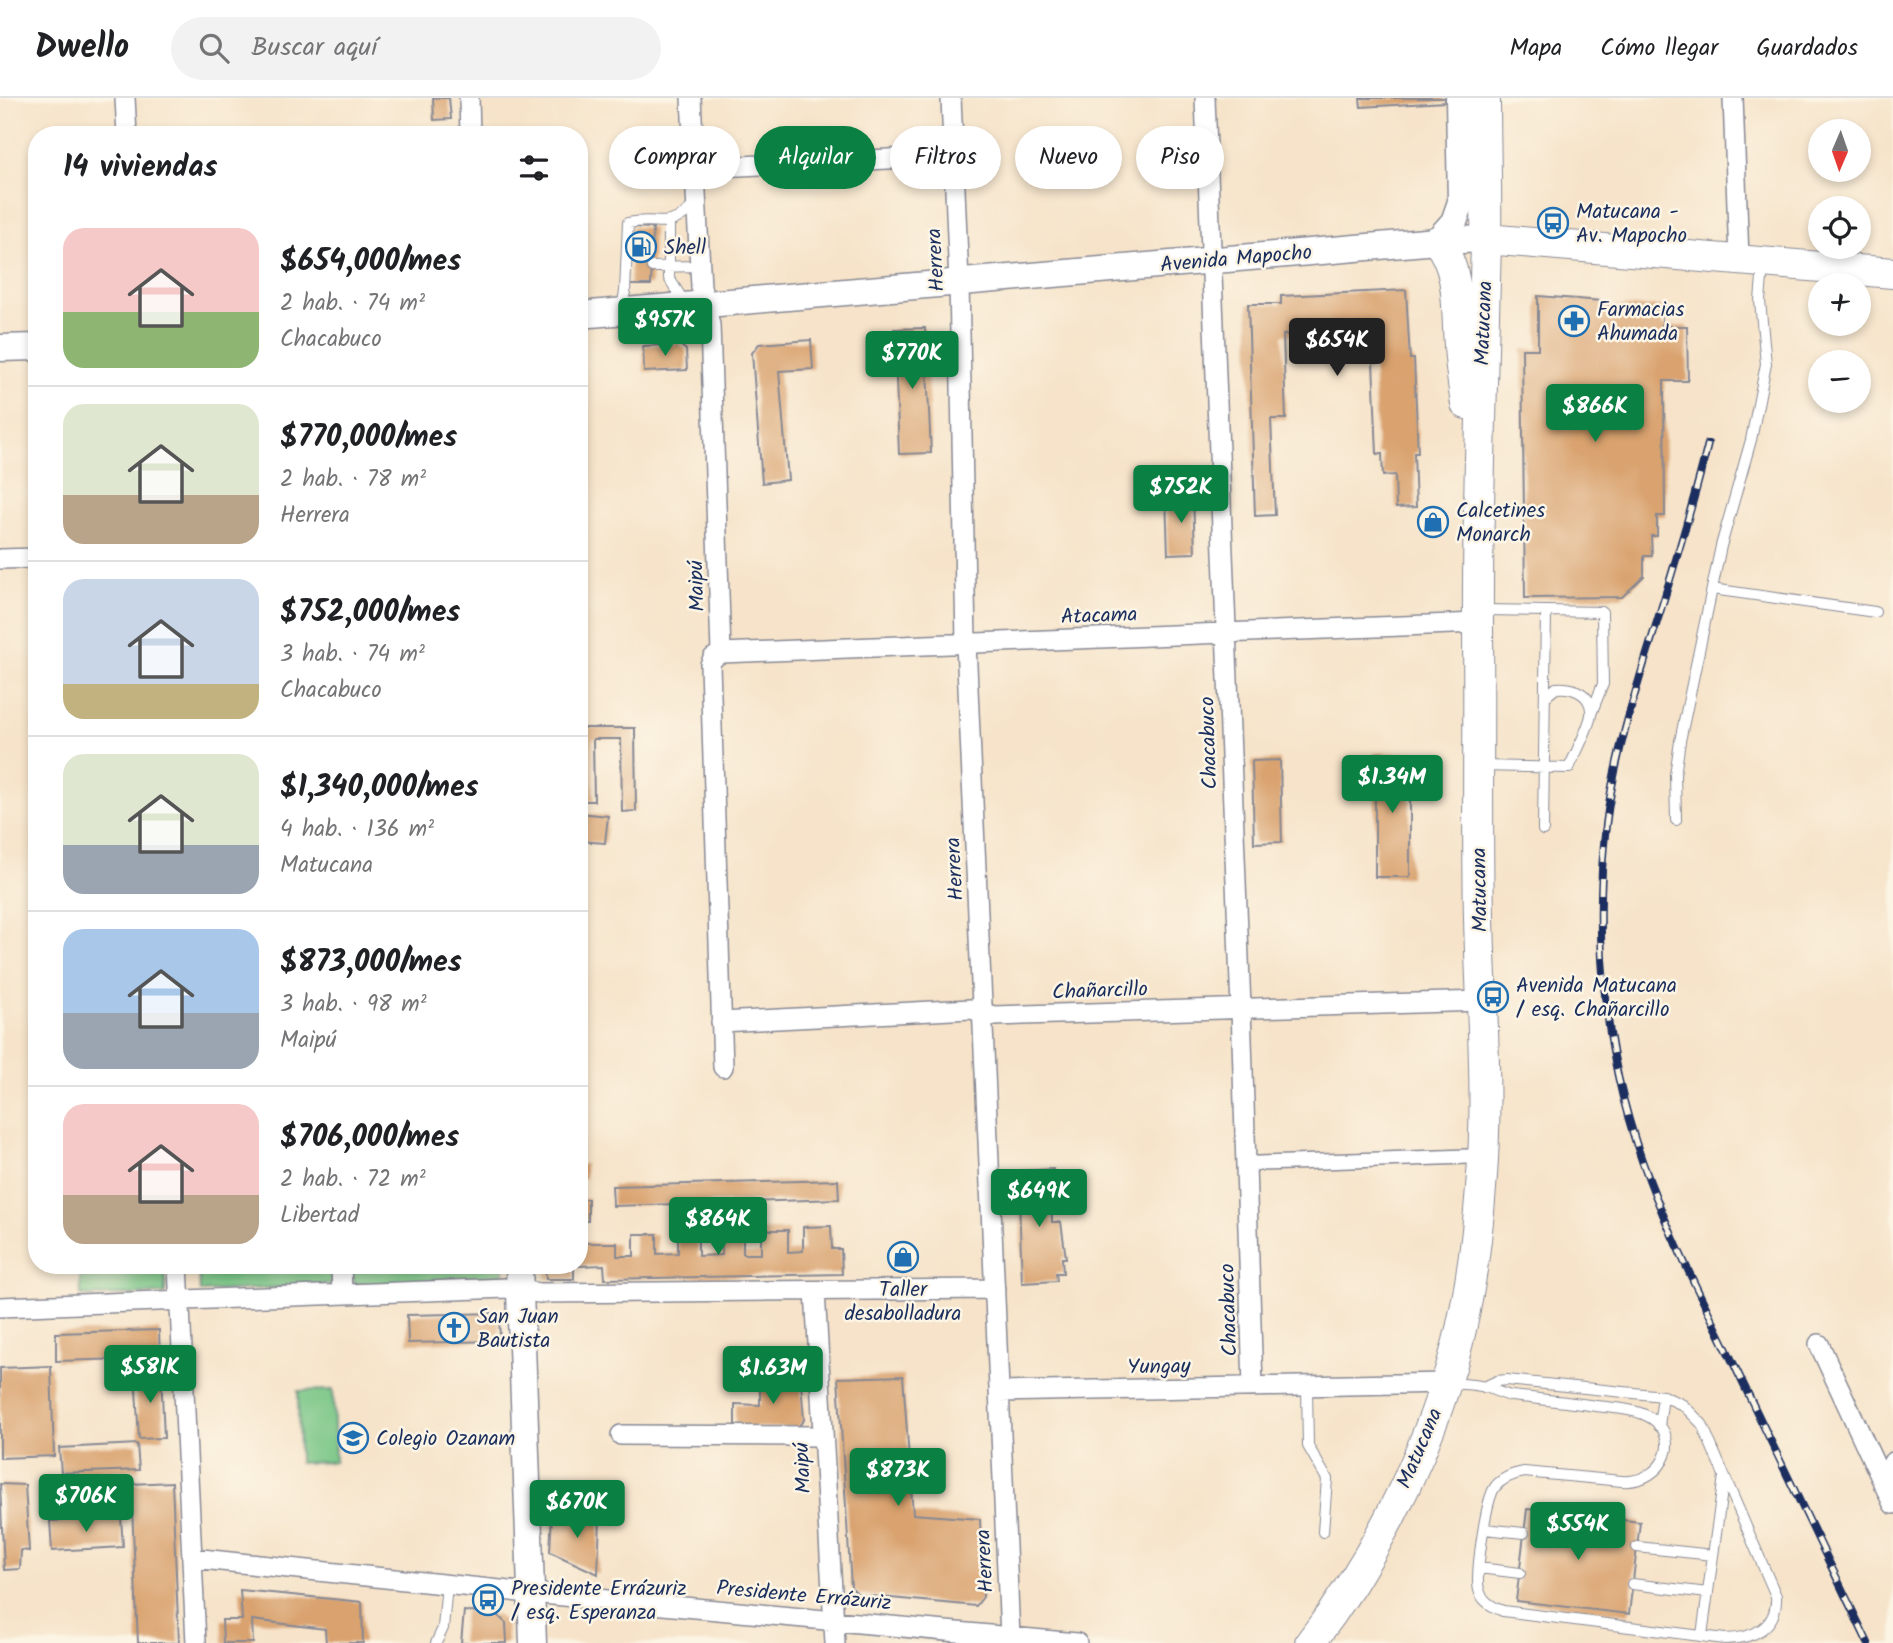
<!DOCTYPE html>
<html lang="es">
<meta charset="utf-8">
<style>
:root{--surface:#fff;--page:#f2f2f2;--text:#202124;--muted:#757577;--line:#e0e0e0;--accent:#0b8043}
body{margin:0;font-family:Kalam,sans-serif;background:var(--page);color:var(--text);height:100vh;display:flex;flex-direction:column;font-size:26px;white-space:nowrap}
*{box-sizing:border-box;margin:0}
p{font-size:23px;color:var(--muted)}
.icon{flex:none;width:38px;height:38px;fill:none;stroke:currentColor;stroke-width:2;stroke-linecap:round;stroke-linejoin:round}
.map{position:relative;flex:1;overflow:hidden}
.sheet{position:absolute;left:28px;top:28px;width:560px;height:1148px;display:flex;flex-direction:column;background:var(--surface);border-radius:28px;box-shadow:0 4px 10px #0003}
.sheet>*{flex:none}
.guide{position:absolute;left:609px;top:28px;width:665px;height:63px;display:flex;gap:14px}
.needle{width:46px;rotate:182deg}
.tools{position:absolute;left:1808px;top:21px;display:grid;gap:14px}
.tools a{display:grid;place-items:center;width:63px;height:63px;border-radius:50%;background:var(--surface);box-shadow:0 4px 10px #0003;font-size:35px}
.price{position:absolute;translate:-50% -60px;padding:0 16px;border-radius:7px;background:var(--accent);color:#fff;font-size:23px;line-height:46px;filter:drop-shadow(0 2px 4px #0008)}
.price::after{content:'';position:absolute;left:50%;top:42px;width:21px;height:16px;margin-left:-10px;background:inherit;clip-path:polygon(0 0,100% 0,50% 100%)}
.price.on{background:#222;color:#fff}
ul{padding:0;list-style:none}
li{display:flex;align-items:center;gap:21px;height:175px;padding:0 35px}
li+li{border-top:2px solid var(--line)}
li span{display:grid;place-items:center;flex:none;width:196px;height:140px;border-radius:21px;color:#555}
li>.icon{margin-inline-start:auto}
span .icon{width:84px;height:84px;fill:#fffc;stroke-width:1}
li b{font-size:30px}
h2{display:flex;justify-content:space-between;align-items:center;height:84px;padding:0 35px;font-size:30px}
.tag{padding:0 24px;border-radius:32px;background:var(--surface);box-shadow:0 4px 10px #0003;font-size:24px;line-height:63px}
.tag.on{background:var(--accent);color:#fff}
header{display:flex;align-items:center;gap:42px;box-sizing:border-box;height:98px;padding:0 35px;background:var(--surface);border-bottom:2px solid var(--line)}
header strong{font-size:33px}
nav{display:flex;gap:38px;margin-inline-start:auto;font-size:24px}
.search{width:490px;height:63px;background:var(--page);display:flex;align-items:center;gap:18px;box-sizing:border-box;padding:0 24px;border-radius:38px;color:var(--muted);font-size:26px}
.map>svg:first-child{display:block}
.green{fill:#79c686;stroke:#4a7a72;stroke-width:2}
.building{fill:#d9a26e}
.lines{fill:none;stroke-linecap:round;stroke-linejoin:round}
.service-casing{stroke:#888994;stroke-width:12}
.pedestrian-casing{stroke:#888994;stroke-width:17}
.minor-casing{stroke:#888994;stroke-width:22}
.secondary-casing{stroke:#888994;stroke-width:29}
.primary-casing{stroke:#888994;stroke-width:32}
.service{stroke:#fff;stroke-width:10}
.pedestrian{stroke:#fff;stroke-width:14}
.minor{stroke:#fff;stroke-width:19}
.secondary{stroke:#fff;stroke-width:26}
.primary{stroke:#fff;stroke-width:30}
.rail-casing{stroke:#1b2f5e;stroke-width:8}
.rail{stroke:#fcf5e5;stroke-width:5;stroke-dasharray:16;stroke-linecap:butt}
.labels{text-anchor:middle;stroke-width:5;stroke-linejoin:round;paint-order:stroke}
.poi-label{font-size:21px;fill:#1b2f5e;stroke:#fcf5e5;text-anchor:start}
.street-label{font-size:21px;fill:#1b2f5e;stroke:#fcf5e5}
</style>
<header>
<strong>Dwello</strong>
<div class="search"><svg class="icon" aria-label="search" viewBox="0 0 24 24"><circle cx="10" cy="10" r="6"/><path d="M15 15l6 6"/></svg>Buscar aquí</div>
<nav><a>Mapa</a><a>Cómo llegar</a><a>Guardados</a></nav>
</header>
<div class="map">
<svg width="1893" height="1545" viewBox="0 0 1893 1545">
<rect width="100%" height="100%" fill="#fcf5e5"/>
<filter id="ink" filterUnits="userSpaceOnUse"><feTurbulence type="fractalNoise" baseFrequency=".0143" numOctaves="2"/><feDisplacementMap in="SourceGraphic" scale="14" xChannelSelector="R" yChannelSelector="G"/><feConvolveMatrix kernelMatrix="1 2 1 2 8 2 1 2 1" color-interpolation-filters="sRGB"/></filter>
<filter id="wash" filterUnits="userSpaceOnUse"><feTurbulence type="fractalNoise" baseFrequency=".00686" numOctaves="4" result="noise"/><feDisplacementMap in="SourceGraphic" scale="28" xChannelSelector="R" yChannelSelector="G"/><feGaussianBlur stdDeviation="1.57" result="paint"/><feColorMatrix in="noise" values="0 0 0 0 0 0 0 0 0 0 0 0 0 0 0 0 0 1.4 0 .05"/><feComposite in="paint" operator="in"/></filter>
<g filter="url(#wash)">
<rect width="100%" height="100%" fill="#f6e3c9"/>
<!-- green -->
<path class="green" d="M166,1167L165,1196L81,1198L80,1169Z
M199,1167H331L332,1186L200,1194Z
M351,1167H503L504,1181L354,1186Z
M333,1292L335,1364L299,1365L298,1293Z"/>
<g id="blocks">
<!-- building -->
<path class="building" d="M433,0H449L451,21L434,22Z
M1360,0H1445V4L1361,9Z
M631,129L653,130L651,187H630Z
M1406,192L1410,261H1414L1418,355H1414L1416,409L1396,410L1395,377L1383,378L1382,355L1377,356L1373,264L1377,265V251L1370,252L1369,232L1283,237L1286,321H1271L1275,417L1255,418L1248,206H1281V198Z
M1538,198L1602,203V209L1662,208V228H1687L1688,283H1664L1665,418H1657V438H1651L1652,458H1644V478L1622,499L1525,500L1522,251H1538Z
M925,230L931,355L899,356L894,231Z
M811,242L813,271L779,273L788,382L762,385L752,255L759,246Z
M679,246L686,252L687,272L644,274L643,248Z
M1193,398L1195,455L1168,456L1166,399Z
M579,630H635L636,713L622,714L621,641H593L594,703H579Z
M1375,655H1410V779H1375Z
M1280,662L1282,744L1254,745L1252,663Z
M579,715L608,718L605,745L579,743Z
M585,1066V1080L579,1081V1067Z
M1053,1071L1054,1087L1039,1088V1094H1051L1052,1124H1061L1066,1160H1062L1063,1175H1056L1057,1183L1022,1185L1018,1073Z
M838,1082L839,1101L613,1108L612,1088Z
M579,1101H588V1123H579Z
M831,1128L832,1151H841L842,1176L605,1181L604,1167L579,1168V1145H617V1158H634V1136H657V1156L678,1155V1136H698V1158L722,1157L721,1135H743V1156H761V1132H788V1154L803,1153V1129Z
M545,1167H574V1181H546Z
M499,1215L500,1243L408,1245L407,1217Z
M159,1232L160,1260L56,1263V1235Z
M51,1268L54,1358L0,1360V1270Z
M161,1274L164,1340L139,1341L135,1275Z
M760,1276H780V1285H801L804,1322L797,1330L735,1329V1306L760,1307Z
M903,1278L913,1416L980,1421L983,1499L976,1508L859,1497L851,1489L838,1280Z
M137,1346L139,1372L61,1375L59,1350Z
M172,1384L179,1545H138L131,1386Z
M0,1386L25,1387L29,1453L21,1452L20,1471L4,1472Z
M1527,1411L1640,1424L1629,1516L1516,1503Z
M552,1416L600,1419L598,1476L550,1454Z
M121,1419L123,1449L52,1453L50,1423Z
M240,1492L362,1504L363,1545H326L325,1531L252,1522L253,1545H223L222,1522H242Z
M464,1513L497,1517L506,1525L507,1545H461Z"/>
</g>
</g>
<g filter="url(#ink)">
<use href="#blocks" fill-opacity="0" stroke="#888994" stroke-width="2"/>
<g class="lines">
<!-- service casing -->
<g class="service-casing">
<path id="service" d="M669,125V180L684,204
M652,169L700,168
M617,210L623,203L625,194L628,125C662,118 667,136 697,104
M1712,491L1875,514
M1482,512L1602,514L1603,586L1591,616
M1483,668L1569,670C1575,656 1589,630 1591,617C1593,596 1573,588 1556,590L1545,599
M1676,722L1675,677L1680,643L1721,448L1751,342L1766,266L1760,203L1763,167
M1543,732L1546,513
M1449,1285C1460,1286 1475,1286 1486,1289C1494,1292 1502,1296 1511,1298C1539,1301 1568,1304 1596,1308C1612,1310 1629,1310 1643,1316C1687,1334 1665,1386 1622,1383L1524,1374C1513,1376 1502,1380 1495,1389C1486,1401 1475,1477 1479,1492C1482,1503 1492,1509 1503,1513L1725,1541C1753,1541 1778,1529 1776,1498L1702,1326L1683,1307L1663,1298L1507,1282L1497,1283L1484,1289
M1307,1288L1308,1348L1327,1381L1323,1434
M1659,1328L1663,1298
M1484,1431L1524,1435
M1637,1449L1713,1457
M1479,1470L1520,1475
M1632,1486L1708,1495
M1702,1537L1724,1378
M436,1545L443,1530L447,1486"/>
</g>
<!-- pedestrian casing -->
<g class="pedestrian-casing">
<path id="pedestrian" d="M1246,1066L1483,1058"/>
</g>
<!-- minor casing -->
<g class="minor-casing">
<path id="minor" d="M125,0L127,37
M469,0L470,37
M691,0L701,189L710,227L721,555
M951,0L959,184L966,545L1010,1539
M1205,0L1241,910L1253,1289
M1733,0L1739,161
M695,70L953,58
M0,461L37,460
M721,555L1478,525
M721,555L713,560L710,567L723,969
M721,924L971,911L994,918L1481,903
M178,1167L196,1545
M341,1167L342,1195
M815,1193L835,1545
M0,1209L507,1190L539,1195L995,1191
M1819,1246L1893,1406
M999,1294L1446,1285
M621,1337L823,1338
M1883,1385L1893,1364
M192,1460L520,1494L1077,1545"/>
</g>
<!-- secondary casing -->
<g class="secondary-casing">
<path id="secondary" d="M1437,143L1454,124L1461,104L1459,0
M579,217L1437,143L1486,141
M0,250L37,249
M519,1167L533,1545"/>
</g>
<!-- primary casing -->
<g class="primary-casing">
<path id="primary" d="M1486,141L1893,175
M1437,143C1461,171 1456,213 1459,247C1460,267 1463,286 1466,306
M1310,1545C1369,1469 1416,1377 1446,1285C1467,1223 1476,1155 1481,1090C1489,1000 1481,910 1479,820C1477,724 1479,629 1478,533C1477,403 1483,273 1486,143C1487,96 1485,48 1485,0"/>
</g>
<!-- service -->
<use href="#service" class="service"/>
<!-- pedestrian -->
<use href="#pedestrian" class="pedestrian"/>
<!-- minor -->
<use href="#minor" class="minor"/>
<!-- secondary -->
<use href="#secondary" class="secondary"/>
<!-- primary -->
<use href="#primary" class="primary"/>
<!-- rail casing -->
<g class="rail-casing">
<path id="rail" d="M1708,346C1694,402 1678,456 1661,511C1639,582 1615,653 1606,727C1592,846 1606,972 1650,1084C1675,1150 1708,1212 1738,1275C1781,1365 1825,1455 1868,1545"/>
</g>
<!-- rail -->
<use href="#rail" class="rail"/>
</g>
</g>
<!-- icons -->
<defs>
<g id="bus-ring" transform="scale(1.575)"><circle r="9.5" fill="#fcf5e5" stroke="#1f6fb2" stroke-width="1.5"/><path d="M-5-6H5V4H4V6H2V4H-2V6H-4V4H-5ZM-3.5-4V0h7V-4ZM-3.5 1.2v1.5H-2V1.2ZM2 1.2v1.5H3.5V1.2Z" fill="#1f6fb2"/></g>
<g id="fuel-ring" transform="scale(1.575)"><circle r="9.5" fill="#fcf5e5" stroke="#1f6fb2" stroke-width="1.5"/><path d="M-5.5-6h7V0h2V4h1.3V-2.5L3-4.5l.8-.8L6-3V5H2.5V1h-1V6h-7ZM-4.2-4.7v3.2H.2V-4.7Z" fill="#1f6fb2"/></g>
<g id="pharmacy-ring" transform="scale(1.575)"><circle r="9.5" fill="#fcf5e5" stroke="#1f6fb2" stroke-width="1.5"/><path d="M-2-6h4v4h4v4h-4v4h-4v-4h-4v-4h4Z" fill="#1f6fb2"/></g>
<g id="shop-ring" transform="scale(1.575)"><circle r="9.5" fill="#fcf5e5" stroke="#1f6fb2" stroke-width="1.5"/><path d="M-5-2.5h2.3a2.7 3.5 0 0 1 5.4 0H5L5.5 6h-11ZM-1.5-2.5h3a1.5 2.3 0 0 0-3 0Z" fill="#1f6fb2"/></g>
<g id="church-ring" transform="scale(1.575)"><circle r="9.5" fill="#fcf5e5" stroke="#1f6fb2" stroke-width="1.5"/><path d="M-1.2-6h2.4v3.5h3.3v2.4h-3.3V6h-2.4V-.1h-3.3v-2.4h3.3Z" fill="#1f6fb2"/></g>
<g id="school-ring" transform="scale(1.575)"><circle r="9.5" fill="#fcf5e5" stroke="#1f6fb2" stroke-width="1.5"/><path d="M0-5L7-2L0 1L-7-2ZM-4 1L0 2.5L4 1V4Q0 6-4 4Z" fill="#1f6fb2"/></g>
</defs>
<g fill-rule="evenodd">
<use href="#bus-ring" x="1553" y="125"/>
<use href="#fuel-ring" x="641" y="149"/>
<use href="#pharmacy-ring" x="1574" y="223"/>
<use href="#shop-ring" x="1433" y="424"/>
<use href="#bus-ring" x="1493" y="899"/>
<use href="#shop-ring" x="903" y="1159"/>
<use href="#church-ring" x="454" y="1230"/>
<use href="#school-ring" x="353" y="1340"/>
<use href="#bus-ring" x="488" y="1502"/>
</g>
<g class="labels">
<!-- poi labels -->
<g class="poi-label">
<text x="1576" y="120">Matucana -<tspan x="1576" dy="24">Av. Mapocho</tspan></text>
<text x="664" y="156">Shell</text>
<text x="1597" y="218">Farmacias<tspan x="1597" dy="24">Ahumada</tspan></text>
<text x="1456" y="419">Calcetines<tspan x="1456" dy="24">Monarch</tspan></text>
<text x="1516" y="894">Avenida Matucana<tspan x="1516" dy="24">/ esq. Chañarcillo</tspan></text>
<text x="903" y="1198" text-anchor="middle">Taller<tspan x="903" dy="24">desabolladura</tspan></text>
<text x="477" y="1225">San Juan<tspan x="477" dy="24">Bautista</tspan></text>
<text x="376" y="1347">Colegio Ozanam</text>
<text x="511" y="1497">Presidente Errázuriz<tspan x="511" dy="24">/ esq. Esperanza</tspan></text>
</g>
<!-- street labels -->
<g class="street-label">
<text transform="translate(1236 160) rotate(-5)" y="7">Avenida Mapocho</text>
<text transform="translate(935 162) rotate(-93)" y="7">Herrera</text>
<text transform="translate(1483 225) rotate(-88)" y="7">Matucana</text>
<text transform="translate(696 488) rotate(-92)" y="7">Maipú</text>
<text transform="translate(1099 517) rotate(-2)" y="7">Atacama</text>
<text transform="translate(1208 645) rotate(-92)" y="7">Chacabuco</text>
<text transform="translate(954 771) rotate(-93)" y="7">Herrera</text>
<text transform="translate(1479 792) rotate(-91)" y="7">Matucana</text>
<text transform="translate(1100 892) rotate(-2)" y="7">Chañarcillo</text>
<text transform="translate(1228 1212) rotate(-92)" y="7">Chacabuco</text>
<text transform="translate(1159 1268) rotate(-1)" y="7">Yungay</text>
<text transform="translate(1419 1350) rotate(-67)" y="7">Matucana</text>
<text transform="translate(802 1370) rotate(-93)" y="7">Maipú</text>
<text transform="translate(984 1463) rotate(-93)" y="7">Herrera</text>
<text transform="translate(804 1497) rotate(5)" y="7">Presidente Errázuriz</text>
</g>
</g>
</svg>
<div class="tools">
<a><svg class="needle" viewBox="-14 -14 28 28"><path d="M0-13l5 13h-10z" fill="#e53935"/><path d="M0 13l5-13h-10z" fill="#757577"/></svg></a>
<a><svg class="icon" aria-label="locate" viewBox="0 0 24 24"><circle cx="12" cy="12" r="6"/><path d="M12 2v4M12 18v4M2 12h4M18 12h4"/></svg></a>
<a>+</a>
<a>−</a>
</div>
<b class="price" style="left:665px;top:260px">$957K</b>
<b class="price on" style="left:1337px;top:280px">$654K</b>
<b class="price" style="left:912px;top:293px">$770K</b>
<b class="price" style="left:1595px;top:346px">$866K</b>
<b class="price" style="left:1181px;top:427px">$752K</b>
<b class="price" style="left:1392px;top:717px">$1.34M</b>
<b class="price" style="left:1039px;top:1131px">$649K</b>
<b class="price" style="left:718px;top:1159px">$864K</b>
<b class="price" style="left:150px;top:1307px">$581K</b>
<b class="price" style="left:773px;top:1308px">$1.63M</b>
<b class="price" style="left:898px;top:1410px">$873K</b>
<b class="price" style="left:86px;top:1436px">$706K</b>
<b class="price" style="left:577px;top:1442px">$670K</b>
<b class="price" style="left:1578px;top:1464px">$554K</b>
<div class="guide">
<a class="tag">Comprar</a>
<a class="tag on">Alquilar</a>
<a class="tag">Filtros</a>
<a class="tag">Nuevo</a>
<a class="tag">Piso</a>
</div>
<section class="sheet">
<h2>14 viviendas<svg class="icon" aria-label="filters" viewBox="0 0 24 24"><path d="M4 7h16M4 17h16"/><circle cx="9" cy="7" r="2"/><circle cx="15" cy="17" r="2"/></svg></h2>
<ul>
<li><span style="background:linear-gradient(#f6c9c9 60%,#8fb573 0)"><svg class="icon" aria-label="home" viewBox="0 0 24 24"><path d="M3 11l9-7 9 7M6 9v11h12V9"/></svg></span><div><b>$654,000/mes</b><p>2 hab. · 74 m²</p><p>Chacabuco</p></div></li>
<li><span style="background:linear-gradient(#dfe7d0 65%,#b9a48a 0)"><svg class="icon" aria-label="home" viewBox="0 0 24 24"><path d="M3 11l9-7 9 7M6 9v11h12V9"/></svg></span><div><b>$770,000/mes</b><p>2 hab. · 78 m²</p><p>Herrera</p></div></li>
<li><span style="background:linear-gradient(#c9d6e8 75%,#c2b280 0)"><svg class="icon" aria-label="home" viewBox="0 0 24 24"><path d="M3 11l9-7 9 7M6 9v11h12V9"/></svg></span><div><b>$752,000/mes</b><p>3 hab. · 74 m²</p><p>Chacabuco</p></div></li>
<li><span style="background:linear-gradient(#dfe7d0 65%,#9aa5b1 0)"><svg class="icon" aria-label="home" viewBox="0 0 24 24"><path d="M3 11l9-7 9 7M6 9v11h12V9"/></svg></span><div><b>$1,340,000/mes</b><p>4 hab. · 136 m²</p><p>Matucana</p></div></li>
<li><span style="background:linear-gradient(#a9c7e8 60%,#9aa5b1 0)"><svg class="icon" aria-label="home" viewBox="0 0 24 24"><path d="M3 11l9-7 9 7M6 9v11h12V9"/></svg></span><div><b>$873,000/mes</b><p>3 hab. · 98 m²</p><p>Maipú</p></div></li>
<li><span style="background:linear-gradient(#f6c9c9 65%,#b9a48a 0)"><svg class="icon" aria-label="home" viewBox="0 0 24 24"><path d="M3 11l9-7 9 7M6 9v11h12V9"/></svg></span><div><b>$706,000/mes</b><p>2 hab. · 72 m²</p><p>Libertad</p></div></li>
</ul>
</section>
</div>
